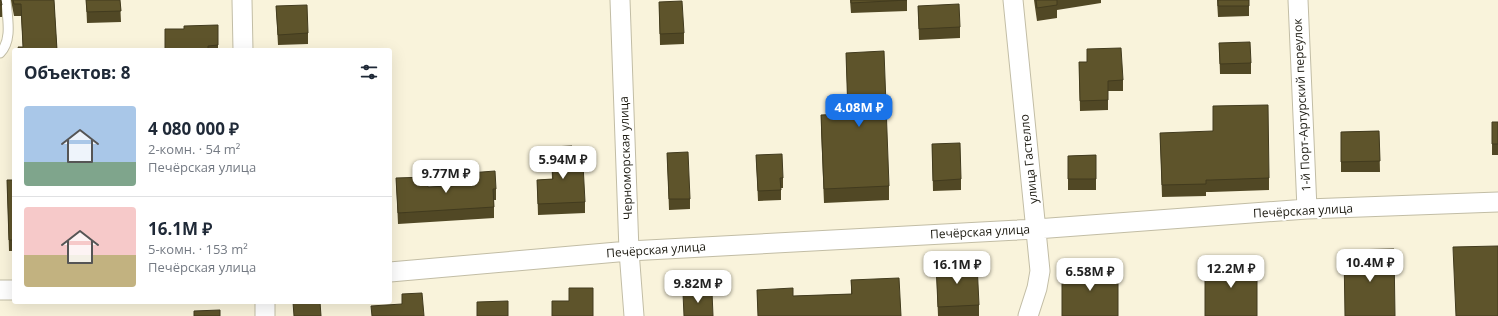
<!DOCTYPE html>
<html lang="ru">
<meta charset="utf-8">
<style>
:root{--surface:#fff;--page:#f6f6f7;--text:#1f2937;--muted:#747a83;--line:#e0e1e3;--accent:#1a73e8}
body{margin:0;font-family:"Open Sans",sans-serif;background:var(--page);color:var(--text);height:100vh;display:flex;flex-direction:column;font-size:15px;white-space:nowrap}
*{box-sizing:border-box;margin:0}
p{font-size:13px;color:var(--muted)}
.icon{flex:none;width:22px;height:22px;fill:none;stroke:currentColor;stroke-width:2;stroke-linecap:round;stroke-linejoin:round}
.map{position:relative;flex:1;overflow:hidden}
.panel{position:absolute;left:12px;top:48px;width:380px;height:256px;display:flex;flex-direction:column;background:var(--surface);border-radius:4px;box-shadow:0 4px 16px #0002}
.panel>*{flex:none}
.price{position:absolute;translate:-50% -34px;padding:0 9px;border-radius:8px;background:#fff;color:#222;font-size:13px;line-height:26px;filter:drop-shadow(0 1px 2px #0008)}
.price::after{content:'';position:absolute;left:50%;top:24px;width:12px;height:9px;margin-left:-6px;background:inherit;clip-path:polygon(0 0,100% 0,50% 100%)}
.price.current{background:var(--accent);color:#fff}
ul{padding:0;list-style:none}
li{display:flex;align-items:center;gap:12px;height:100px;padding:0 12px}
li+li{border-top:1px solid var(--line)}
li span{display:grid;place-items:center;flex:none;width:112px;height:80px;border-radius:4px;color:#555}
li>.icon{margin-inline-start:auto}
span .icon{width:48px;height:48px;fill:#fffc;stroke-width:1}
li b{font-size:17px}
h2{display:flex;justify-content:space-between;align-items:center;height:48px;padding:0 12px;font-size:17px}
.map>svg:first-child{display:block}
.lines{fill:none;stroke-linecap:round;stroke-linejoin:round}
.lane-casing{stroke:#c2bda5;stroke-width:11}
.street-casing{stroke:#c2bda5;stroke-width:21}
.lane{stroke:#fff;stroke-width:9}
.street{stroke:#fff;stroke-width:19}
.wall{fill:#514825}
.building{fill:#5e542b;stroke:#423b1e}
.labels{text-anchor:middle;stroke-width:4;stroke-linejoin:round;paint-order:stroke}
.street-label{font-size:12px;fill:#1b1910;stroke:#fff}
</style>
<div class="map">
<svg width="1498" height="316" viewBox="0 0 1498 316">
<rect width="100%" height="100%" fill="#f9f3db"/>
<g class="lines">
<!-- lane casing -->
<g class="lane-casing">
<path id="lane" d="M0,53C13,40 7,17 6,0"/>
</g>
<!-- street casing -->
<g class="street-casing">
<path id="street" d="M242,0L243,50
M620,0L629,251L634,316
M1013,0L1040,271L1037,288L1028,316
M1298,0L1307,209
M390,272L629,251L1036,229L1307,209L1498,202
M0,290H14
M265,302V316"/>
</g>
<!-- lane -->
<use href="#lane" class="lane"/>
<!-- street -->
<use href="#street" class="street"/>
</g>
<!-- wall -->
<path class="wall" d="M0,0L2,5V17H0Z
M11,0H54L57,50L23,47L21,16H14Z
M86,0H120L121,22L87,23Z
M850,0H907V11L851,13Z
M1034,0H1101V3L1057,10V18L1037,21Z
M1217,0H1249V16L1218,17Z
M659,2L684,33V44L660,45Z
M276,6L308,33V44L278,45Z
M918,6L960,27V38L919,40Z
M218,25V50H165V29H184Z
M1219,43L1251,63V74H1220Z
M1087,49L1123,80V91H1108V110L1080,111L1079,62H1087Z
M846,53L889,186V200L824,203L821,129V115L848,114Z
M1492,122H1498V155H1492Z
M1379,131L1380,172H1341V132Z
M1160,133L1269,178V190L1211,192H1206V196L1162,197Z
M932,144L961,179V190L933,191Z
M551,147L573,164L585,202V213L538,215L537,180L552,179Z
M667,153L690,199V209L669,210Z
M756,155L783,178V188H781V200L758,201Z
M1096,155V190H1068V156Z
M469,173L496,189V200H494V218L398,224L396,178L428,187L469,185Z
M7,180H14V251H9Z
M936,263L979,305V316H938Z
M851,280L901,316H758L757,290L793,296L851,294Z"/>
<!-- building -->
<path class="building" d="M0,0H1L2,5H0Z
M13,0H54L57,50H19L18,47H23L21,4H14Z
M86,0H120L121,11L87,12Z
M851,0H907L851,3Z
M1036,0H1057V5L1037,8Z
M1218,0H1249V6H1218Z
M682,1L684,33L660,34L659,2Z
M959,4L960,27L919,29L918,6Z
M307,5L308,33L278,35L276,6Z
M218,25V45L208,46V50H165V29H184V26Z
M1250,42L1251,63L1220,64L1219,43Z
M1121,48L1123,80L1108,81V100L1080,101L1079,62H1087V49Z
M884,51L889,186L824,189L821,115L848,114L846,53Z
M1268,105L1269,178L1211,180H1206V184L1162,185L1160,133L1213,131V106Z
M1492,122H1498V144H1492Z
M1379,131L1380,161L1341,162V132Z
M960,143L961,179L933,181L932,144Z
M572,146L573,164H583L585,202L538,204L537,180L553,179L551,147Z
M688,152L690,199H669L667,153Z
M782,154L783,178H780L781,190L758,191L756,155Z
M1096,155V179H1068V156Z
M495,171L496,189H493L494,207L398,213L396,178L427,177L428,187L469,185V173Z
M7,180H14V240H9Z
M1498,246V316H1456L1453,247Z
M1394,249L1395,316H1345L1344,250Z
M1205,262H1257V316H1205Z
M936,263H977L979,305L938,307Z
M1062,267H1118V316H1062Z
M899,278L901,316H758L757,290L793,288V296L852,294L851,280Z
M569,288H593V316H552V301H569Z
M712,292L713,316H684L683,293Z
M422,293L424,316H372L371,306L402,304V294Z
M508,301V316H477V302Z
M293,302H320L321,316H294Z
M220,310V316H194V311Z"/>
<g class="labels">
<!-- street labels -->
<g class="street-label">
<text transform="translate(1302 105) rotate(-93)" y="4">1-й Порт-Артурский переулок</text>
<text transform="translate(626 158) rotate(-92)" y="4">Черноморская улица</text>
<text transform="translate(1029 159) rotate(-96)" y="4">улица Гастелло</text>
<text transform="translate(1303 211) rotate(-3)" y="4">Печёрская улица</text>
<text transform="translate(980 232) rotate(-3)" y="4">Печёрская улица</text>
<text transform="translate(656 250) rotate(-4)" y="4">Печёрская улица</text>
</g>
</g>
</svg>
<b class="price current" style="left:859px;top:128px">4.08M ₽</b>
<b class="price" style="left:563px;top:180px">5.94M ₽</b>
<b class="price" style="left:446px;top:194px">9.77M ₽</b>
<b class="price" style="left:1370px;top:283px">10.4M ₽</b>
<b class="price" style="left:957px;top:285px">16.1M ₽</b>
<b class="price" style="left:1231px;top:289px">12.2M ₽</b>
<b class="price" style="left:1090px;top:292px">6.58M ₽</b>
<b class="price" style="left:698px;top:304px">9.82M ₽</b>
<section class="panel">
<h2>Объектов: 8<svg class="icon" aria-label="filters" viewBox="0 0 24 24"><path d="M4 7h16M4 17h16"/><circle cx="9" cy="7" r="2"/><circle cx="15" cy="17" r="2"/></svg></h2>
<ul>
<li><span style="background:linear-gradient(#a9c7e8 70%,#7fa58c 0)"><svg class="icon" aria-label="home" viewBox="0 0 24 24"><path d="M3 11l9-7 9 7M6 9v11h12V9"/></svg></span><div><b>4 080 000 ₽</b><p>2-комн. · 54 m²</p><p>Печёрская улица</p></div></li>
<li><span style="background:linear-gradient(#f6c9c9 60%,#c2b280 0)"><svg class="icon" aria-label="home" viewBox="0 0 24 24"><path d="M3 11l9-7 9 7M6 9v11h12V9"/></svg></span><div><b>16.1M ₽</b><p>5-комн. · 153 m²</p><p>Печёрская улица</p></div></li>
</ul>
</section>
</div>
